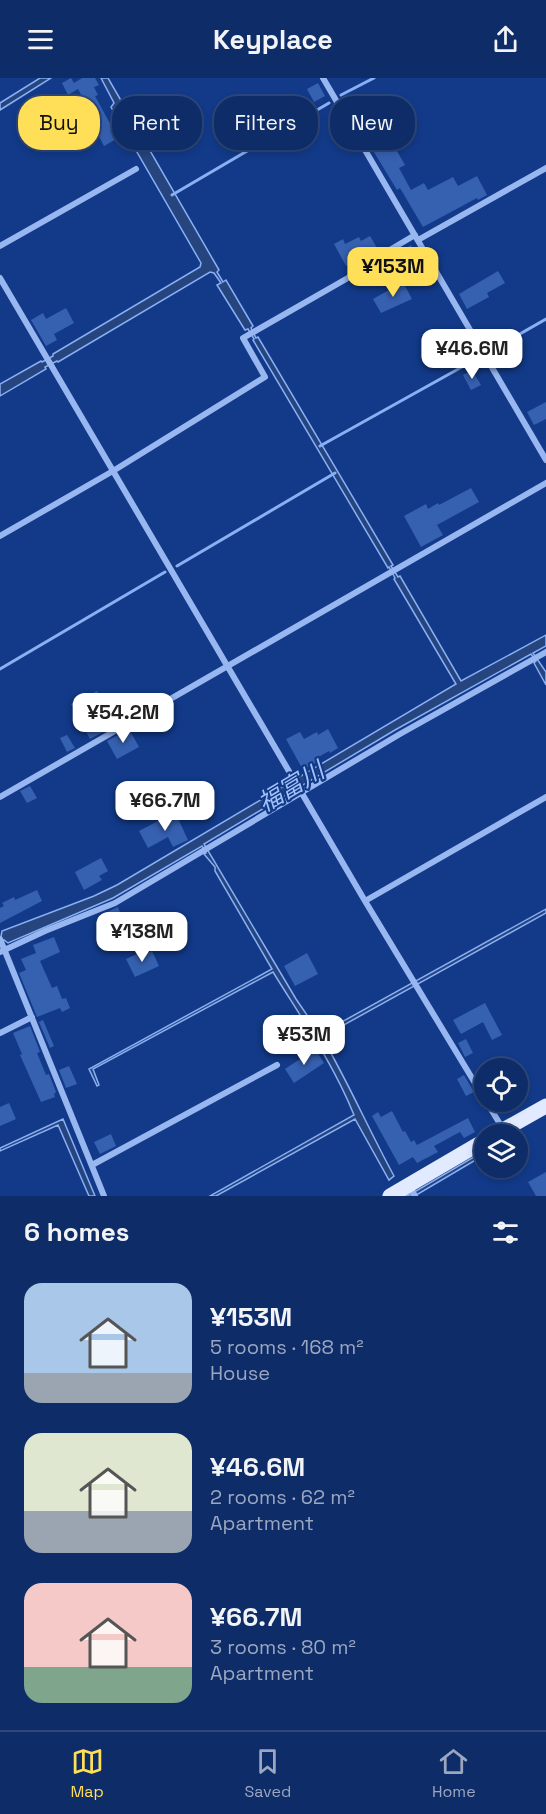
<!DOCTYPE html>
<meta charset="utf-8">
<style>
:root{--surface:#0e2c67;--page:#17346d;--text:#f1f3f6;--muted:#9ba7c0;--line:#2e487b;--accent:#ffdf57}
body{margin:0;font-family:"Space Grotesk","Noto Sans JP",sans-serif;background:var(--page);color:var(--text);height:100vh;display:flex;flex-direction:column;font-size:22px;white-space:nowrap}
*{box-sizing:border-box;margin:0}
p{font-size:20px;color:var(--muted)}
.icon{flex:none;width:33px;height:33px;fill:none;stroke:currentColor;stroke-width:2;stroke-linecap:round;stroke-linejoin:round}
.map{position:relative;height:1118px;overflow:hidden}
.panel{display:flex;flex-direction:column;background:var(--surface);flex:1}
.panel>*{flex:none}
.hud{position:absolute;left:18px;top:18px;width:510px;height:54px;display:flex;gap:12px}
.fabs{position:absolute;left:474px;top:980px;display:grid;gap:12px}
.fabs a{display:grid;place-items:center;width:54px;height:54px;border-radius:50%;background:var(--surface);box-shadow:0 3px 9px #0003,0 0 0 2px var(--line);font-size:30px}
.price{position:absolute;translate:-50% -51px;padding:0 14px;border-radius:12px;background:#fff;color:#222;font-size:20px;line-height:39px;filter:drop-shadow(0 2px 3px #0008)}
.price::after{content:'';position:absolute;left:50%;top:36px;width:18px;height:14px;margin-left:-9px;background:inherit;clip-path:polygon(0 0,100% 0,50% 100%)}
.price.active{background:var(--accent);color:#111}
ul{padding:0;list-style:none}
li{display:flex;align-items:center;gap:18px;height:150px;padding:0 24px}
li span{display:grid;place-items:center;flex:none;width:168px;height:120px;border-radius:18px;color:#555}
li>.icon{margin-inline-start:auto}
span .icon{width:72px;height:72px;fill:#fffc;stroke-width:1}
li b{font-size:26px}
h2{display:flex;justify-content:space-between;align-items:center;height:72px;padding:0 24px;font-size:26px}
.chip{padding:0 21px;border-radius:24px;background:var(--surface);box-shadow:0 3px 9px #0003,0 0 0 2px var(--line);font-size:21px;line-height:54px}
.chip.active{background:var(--accent);color:#111}
header{display:flex;justify-content:space-between;align-items:center;height:78px;padding:0 24px;background:var(--surface);font-size:27px;font-weight:600}
.tabs{display:flex;justify-content:space-around;align-items:center;height:84px;border-top:2px solid var(--line);background:var(--surface);font-size:16px;color:var(--muted)}
.tabs a{display:grid;justify-items:center;gap:3px}
.tabs .active{color:var(--accent)}
.map>svg:first-child{display:block}
.water{fill:#26457f;stroke:#89b0f4;stroke-width:1.5}
.lines{fill:none;stroke-linecap:round;stroke-linejoin:round}
.stream{stroke:#89b0f4;stroke-width:3}
.building{fill:#3661b1}
.minor{stroke:#98b7f0;stroke-width:6}
.primary{stroke:#e1eaff;stroke-width:15}
.labels{text-anchor:middle;stroke-width:4.5;stroke-linejoin:round;paint-order:stroke}
.water-label{font-size:24px;font-style:italic;fill:#a3c2f8;stroke:#123a89}
</style>
<header><svg class="icon" aria-label="menu" viewBox="0 0 24 24"><path d="M4 6h16M4 12h16M4 18h16"/></svg>Keyplace<svg class="icon" aria-label="share" viewBox="0 0 24 24"><path d="M12 15V3M7 8l5-5 5 5M5 13v7h14v-7"/></svg></header>
<div class="map">
<svg width="546" height="1118" viewBox="0 0 546 1118">
<rect width="100%" height="100%" fill="#123a89"/>
<!-- water -->
<path class="water" d="M40,0H51L0,32V25Z
M101,0H108L219,192L217,194L223,204L226,202L253,248L251,250L256,260L258,259L393,487L391,488L398,499L400,498L461,603L546,557V568L533,575L546,594V607L534,585L536,583L531,576L395,652L204,766L296,921L320,956L546,831V835L322,959C348,1004 369,1052 394,1098L389,1102L355,1041L216,1118H210L354,1037C333,985 302,941 273,894L93,991L99,1007L97,1008L89,991L272,891L215,793V789L204,776L206,775L202,768L113,820L8,865L4,862L0,864L2,853L94,818L117,807L456,606L394,501L395,500L389,489L388,490L253,262L254,261L248,251L245,252L217,207L221,205L214,195L210,194L58,284L57,283L45,289L46,291L0,318V306L41,283L42,284L53,278V276L200,189L201,185L111,29L114,25Z
M63,1041L95,1118H89L58,1047L0,1073V1070Z
M484,1073V1077L418,1116L402,1118L406,1116H411Z"/>
<g class="lines">
<!-- stream -->
<path class="stream" d="M341,17L374,0
M172,117L329,25
M490,273L546,241
M320,368L478,280
M177,488L335,395
M0,591L165,494"/>
</g>
<!-- building -->
<path class="building" d="M71,0L74,5L82,0H95L99,7L94,9L98,17L95,18L118,60L104,68L88,38L91,36L78,11L68,17L62,5Z
M318,5L325,18L314,24L307,11Z
M354,21L364,39L355,44L345,26Z
M387,56L405,87L399,90L411,112L424,105L428,112L453,99L458,108L477,98L487,117L478,122L477,120L423,149L400,110L397,112L369,66Z
M370,158L380,175L362,186L359,181L346,188L334,166L343,161L345,166L359,159L361,163Z
M411,167L416,177L399,186L398,184L370,199L367,195L384,185L391,178Z
M498,193L505,205L487,215L489,219L467,231L459,216Z
M403,204L412,221L381,235L373,221Z
M66,230L74,245L54,256L57,262L46,268L31,242L43,235L46,241Z
M472,292L481,307L471,312L463,297Z
M546,324V341L534,347L527,334Z
M471,410L479,424L437,447L443,457L421,469L404,438L426,426L428,431L438,425L439,427Z
M97,613L106,629L111,626L121,644L90,661L71,626Z
M129,651L139,669L117,681L107,663Z
M328,651L338,670L330,675L329,673L315,681L317,684L303,692L286,661L300,654L304,661L317,654L318,657Z
M67,657L75,670L67,674L60,660Z
M30,708L37,720L27,725L20,713Z
M175,734L188,762L173,769L168,759L148,770L139,753Z
M101,780L108,793L99,798L102,802L84,812L75,794Z
M37,812L42,823L0,845V830L4,828L2,825L14,819L15,822Z
M118,829L127,854L114,859L103,836Z
M54,859L60,874L40,883L52,910L57,908L62,921L66,920L70,930L62,934L60,930L37,939L19,895L26,892L21,881L36,875L33,867Z
M152,873L159,888L135,899L126,881L141,874L143,877Z
M307,875L318,896L295,908L284,888Z
M485,925L502,957L492,962L483,944L461,956L453,942Z
M43,942L54,968L50,970L39,944Z
M30,948L40,974L37,975L46,997L49,996L56,1014L54,1016L55,1019L41,1024L20,977L22,976L13,955Z
M466,961L473,975L465,979L458,965Z
M315,971L324,985L294,1005L285,991Z
M69,988L77,1006L66,1010L59,992Z
M464,997L474,1014L466,1018L457,1001Z
M9,1025L16,1041L0,1048V1029Z
M392,1033L403,1054L405,1053L411,1064L414,1062L417,1067L468,1040L475,1054L464,1060L460,1054L434,1068L438,1074L417,1085L413,1079L399,1087L372,1038L378,1034L381,1039Z
M111,1056L116,1068L100,1076L94,1064Z
M546,1094V1118H536L528,1104Z"/>
<g class="lines">
<!-- minor -->
<path class="minor" d="M323,0L546,382
M418,162L546,90
M0,168L136,91
M0,200L365,823L484,1020
M0,458L113,393L265,299L243,260L381,181L388,173L415,157
M0,719L546,405
M365,823L546,719
M0,861L104,1118
M0,874L45,853L115,825L400,656L546,574
M0,955L32,939
M486,1023L503,1051
M92,1087L277,987
M409,1107L415,1118"/>
<!-- primary -->
<path class="primary" d="M496,1056L546,1028
M390,1118L484,1063"/>
</g>
<g class="labels">
<!-- water labels -->
<g class="water-label">
<text transform="translate(291 709) rotate(-31)" y="8">福富川</text>
</g>
</g>
</svg>
<div class="fabs">
<a><svg class="icon" aria-label="locate" viewBox="0 0 24 24"><circle cx="12" cy="12" r="6"/><path d="M12 2v4M12 18v4M2 12h4M18 12h4"/></svg></a>
<a><svg class="icon" aria-label="layers" viewBox="0 0 24 24"><path d="M12 4l9 5-9 5-9-5zM3 14l9 5 9-5"/></svg></a>
</div>
<b class="price active" style="left:393px;top:220px">¥153M</b>
<b class="price" style="left:472px;top:302px">¥46.6M</b>
<b class="price" style="left:123px;top:666px">¥54.2M</b>
<b class="price" style="left:165px;top:754px">¥66.7M</b>
<b class="price" style="left:142px;top:885px">¥138M</b>
<b class="price" style="left:304px;top:988px">¥53M</b>
<div class="hud">
<a class="chip active">Buy</a>
<a class="chip">Rent</a>
<a class="chip">Filters</a>
<a class="chip">New</a>
</div>
</div>
<section class="panel">
<h2>6 homes<svg class="icon" aria-label="filters" viewBox="0 0 24 24"><path d="M4 7h16M4 17h16"/><circle cx="9" cy="7" r="2"/><circle cx="15" cy="17" r="2"/></svg></h2>
<ul>
<li><span style="background:linear-gradient(#a9c7e8 75%,#9aa5b1 0)"><svg class="icon" aria-label="home" viewBox="0 0 24 24"><path d="M3 11l9-7 9 7M6 9v11h12V9"/></svg></span><div><b>¥153M</b><p>5 rooms · 168 m²</p><p>House</p></div></li>
<li><span style="background:linear-gradient(#dfe7d0 65%,#9aa5b1 0)"><svg class="icon" aria-label="home" viewBox="0 0 24 24"><path d="M3 11l9-7 9 7M6 9v11h12V9"/></svg></span><div><b>¥46.6M</b><p>2 rooms · 62 m²</p><p>Apartment</p></div></li>
<li><span style="background:linear-gradient(#f6c9c9 70%,#7fa58c 0)"><svg class="icon" aria-label="home" viewBox="0 0 24 24"><path d="M3 11l9-7 9 7M6 9v11h12V9"/></svg></span><div><b>¥66.7M</b><p>3 rooms · 80 m²</p><p>Apartment</p></div></li>
</ul>
</section>
<nav class="tabs">
<a class="active"><svg class="icon" aria-label="map" viewBox="0 0 24 24"><path d="M3 6l6-2 6 2 6-2v14l-6 2-6-2-6 2zM9 4v14M15 6v14"/></svg>Map</a>
<a><svg class="icon" aria-label="saved" viewBox="0 0 24 24"><path d="M7 4h10v16l-5-4-5 4z"/></svg>Saved</a>
<a><svg class="icon" aria-label="home" viewBox="0 0 24 24"><path d="M3 11l9-7 9 7M6 9v11h12V9"/></svg>Home</a>
</nav>
